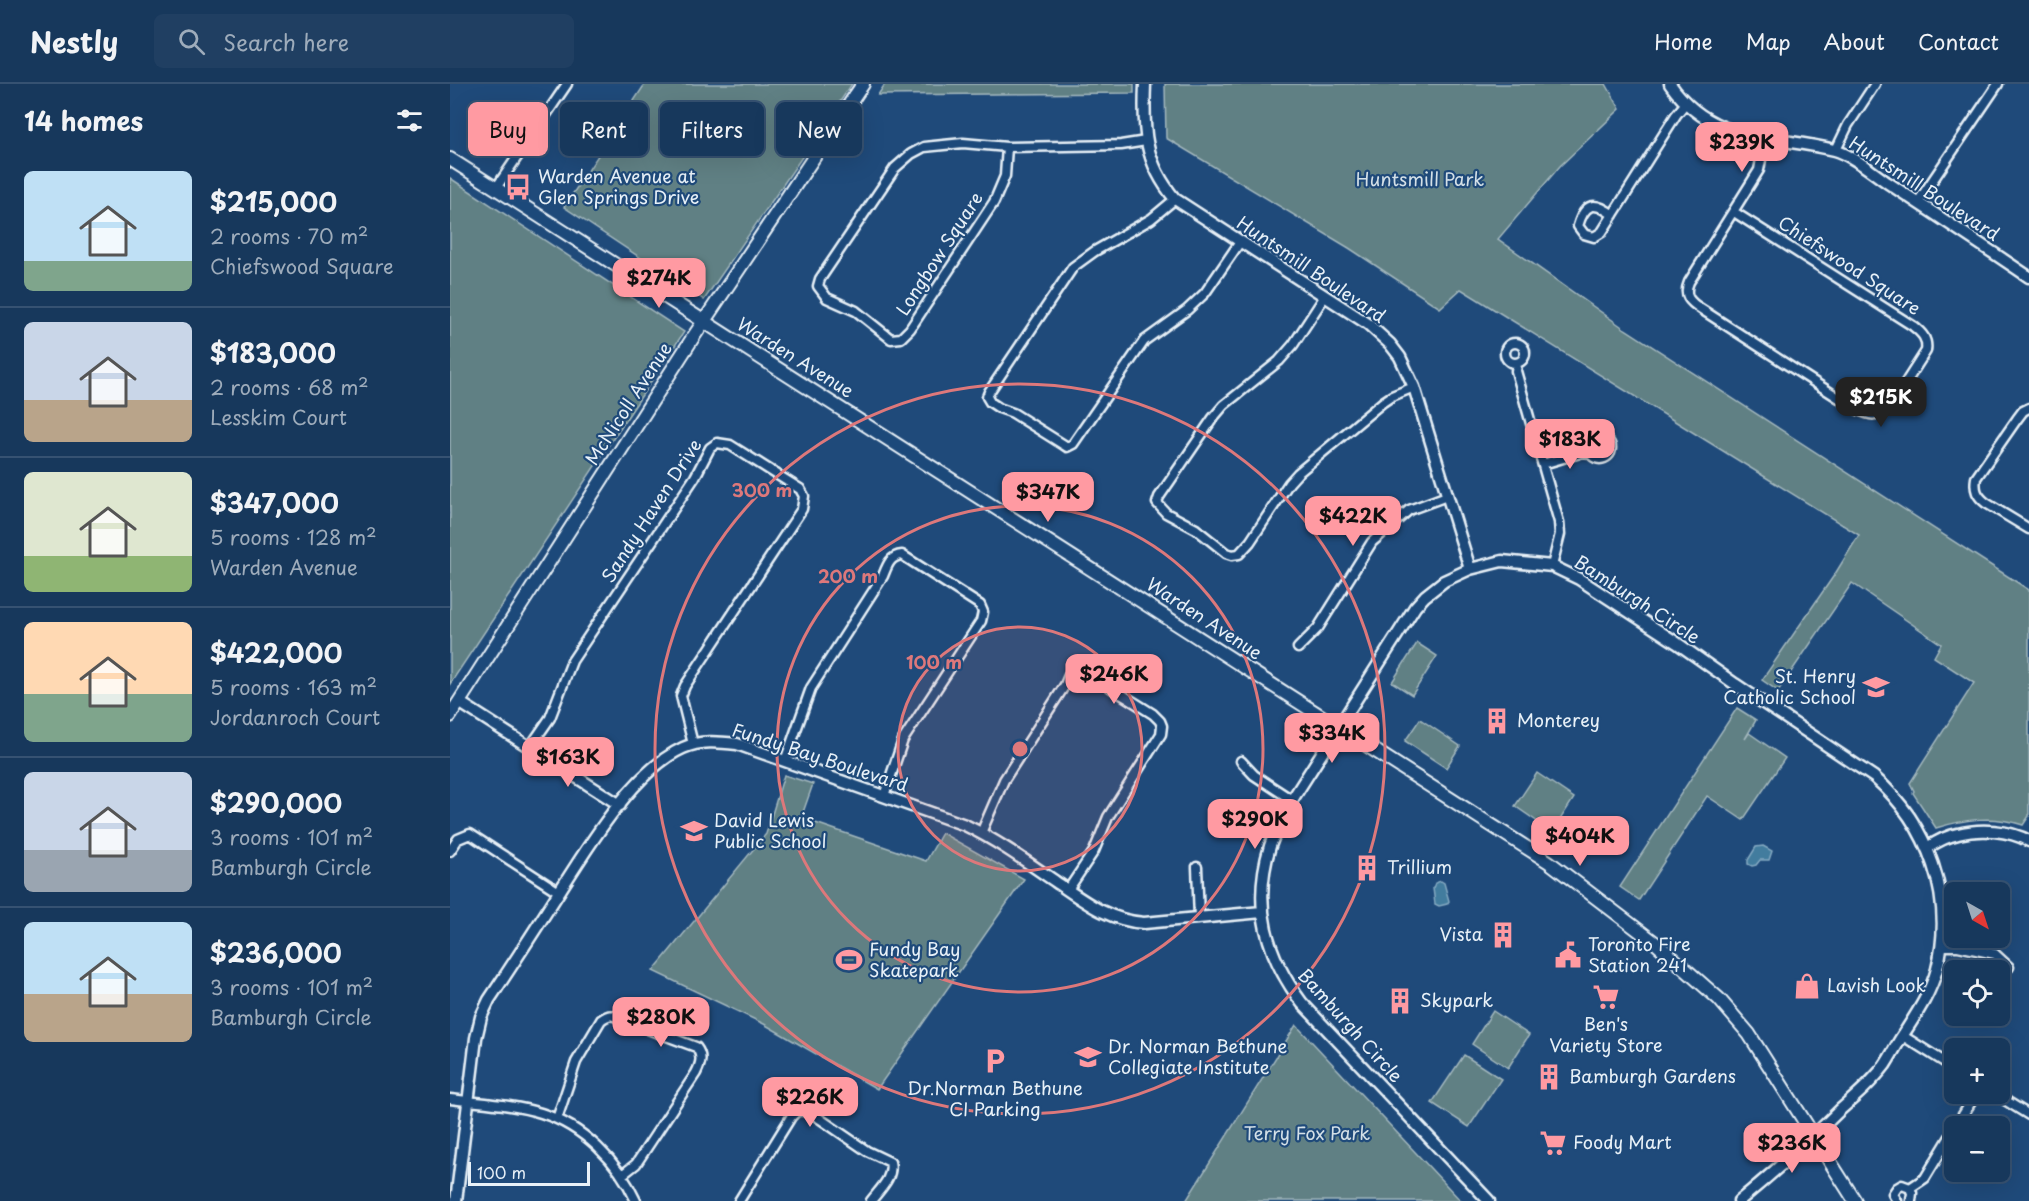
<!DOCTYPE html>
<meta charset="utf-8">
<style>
:root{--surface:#17385c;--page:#203f62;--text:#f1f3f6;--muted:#9eacbb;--line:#365272;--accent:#ff9aa2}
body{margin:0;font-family:"Playpen Sans",sans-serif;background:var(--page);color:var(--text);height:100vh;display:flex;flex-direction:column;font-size:22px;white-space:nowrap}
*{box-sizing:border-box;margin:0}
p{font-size:20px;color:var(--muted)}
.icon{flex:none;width:33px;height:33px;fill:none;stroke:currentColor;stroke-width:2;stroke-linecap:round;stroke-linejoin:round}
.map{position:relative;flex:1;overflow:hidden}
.panel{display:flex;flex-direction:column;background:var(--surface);width:450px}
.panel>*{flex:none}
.hud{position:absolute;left:18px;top:18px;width:570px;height:54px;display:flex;gap:12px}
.needle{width:39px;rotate:141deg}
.buttons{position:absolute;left:1494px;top:798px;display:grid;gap:12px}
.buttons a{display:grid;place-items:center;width:66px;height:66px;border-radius:9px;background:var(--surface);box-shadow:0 6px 24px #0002,0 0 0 2px var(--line);font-size:30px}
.scale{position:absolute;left:18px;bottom:15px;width:122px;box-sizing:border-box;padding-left:6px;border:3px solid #e8f1f8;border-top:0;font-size:16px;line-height:21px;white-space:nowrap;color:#e8f1f8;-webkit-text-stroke:4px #1f4a7a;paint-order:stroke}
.price{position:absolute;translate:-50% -51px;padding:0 14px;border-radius:12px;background:var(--accent);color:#111;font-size:20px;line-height:39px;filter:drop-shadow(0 2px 3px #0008)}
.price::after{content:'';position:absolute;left:50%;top:36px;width:18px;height:14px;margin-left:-9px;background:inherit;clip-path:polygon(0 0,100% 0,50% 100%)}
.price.on{background:#222;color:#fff}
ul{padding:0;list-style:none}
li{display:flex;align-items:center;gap:18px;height:150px;padding:0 24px}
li+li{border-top:2px solid var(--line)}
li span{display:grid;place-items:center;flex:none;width:168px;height:120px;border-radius:9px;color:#555}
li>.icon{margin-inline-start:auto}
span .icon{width:72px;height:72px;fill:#fffc;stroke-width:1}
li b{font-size:26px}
h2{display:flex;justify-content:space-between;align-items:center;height:72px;padding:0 24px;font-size:26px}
.pill{padding:0 21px;border-radius:9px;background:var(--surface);box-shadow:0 6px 24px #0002,0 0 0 2px var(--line);font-size:21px;line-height:54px}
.pill.on{background:var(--accent);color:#111}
header{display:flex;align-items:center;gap:36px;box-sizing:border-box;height:84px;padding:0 30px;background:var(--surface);border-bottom:2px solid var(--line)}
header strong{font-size:28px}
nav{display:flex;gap:33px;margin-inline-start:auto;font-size:21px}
.search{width:420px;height:54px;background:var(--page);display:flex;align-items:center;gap:15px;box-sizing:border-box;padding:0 21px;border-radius:9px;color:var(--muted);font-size:22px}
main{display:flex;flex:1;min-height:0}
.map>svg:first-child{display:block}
.green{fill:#608084;stroke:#a4b8be;stroke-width:1.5}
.water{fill:#437b9e;stroke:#85aac2;stroke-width:1.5}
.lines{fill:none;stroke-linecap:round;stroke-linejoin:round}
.minor-casing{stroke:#e8f1f8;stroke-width:13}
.tertiary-casing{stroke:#e8f1f8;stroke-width:15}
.secondary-casing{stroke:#e8f1f8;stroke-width:16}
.minor{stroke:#1f4a7a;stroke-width:8}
.tertiary{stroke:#1f4a7a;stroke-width:10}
.secondary{stroke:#1f4a7a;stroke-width:12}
.ring{fill:none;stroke:#dd787b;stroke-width:3}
.labels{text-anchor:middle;stroke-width:4.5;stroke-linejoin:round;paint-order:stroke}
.poi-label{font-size:18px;fill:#e8f1f8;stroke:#1f4a7a;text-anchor:start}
.park-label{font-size:18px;fill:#d4e0e7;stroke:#1f4a7a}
.street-label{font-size:18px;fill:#e8f1f8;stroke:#1f4a7a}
.centre{fill:#dd787b;stroke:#1f4a7a;stroke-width:3}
.ring-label{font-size:18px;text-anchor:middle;font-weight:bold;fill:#dd787b;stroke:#1f4a7a;stroke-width:4.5;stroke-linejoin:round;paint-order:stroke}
</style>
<header>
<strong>Nestly</strong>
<div class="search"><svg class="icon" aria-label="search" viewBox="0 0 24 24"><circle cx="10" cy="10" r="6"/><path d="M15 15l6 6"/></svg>Search here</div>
<nav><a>Home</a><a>Map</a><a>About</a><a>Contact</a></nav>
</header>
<main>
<section class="panel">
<h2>14 homes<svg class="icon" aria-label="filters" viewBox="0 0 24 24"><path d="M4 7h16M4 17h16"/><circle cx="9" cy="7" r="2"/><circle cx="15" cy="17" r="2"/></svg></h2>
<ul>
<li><span style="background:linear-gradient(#bfe0f5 75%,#7fa58c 0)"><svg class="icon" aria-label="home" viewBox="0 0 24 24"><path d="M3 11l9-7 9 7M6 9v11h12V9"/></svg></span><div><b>$215,000</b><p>2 rooms · 70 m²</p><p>Chiefswood Square</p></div></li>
<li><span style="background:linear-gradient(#c9d6e8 65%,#b9a48a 0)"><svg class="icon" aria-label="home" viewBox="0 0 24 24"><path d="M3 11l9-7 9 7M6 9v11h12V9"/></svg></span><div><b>$183,000</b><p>2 rooms · 68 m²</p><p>Lesskim Court</p></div></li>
<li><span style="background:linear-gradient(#dfe7d0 70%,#8fb573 0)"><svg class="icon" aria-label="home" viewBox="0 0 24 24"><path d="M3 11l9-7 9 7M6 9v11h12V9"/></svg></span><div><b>$347,000</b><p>5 rooms · 128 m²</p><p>Warden Avenue</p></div></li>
<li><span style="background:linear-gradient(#ffd9b3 60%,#7fa58c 0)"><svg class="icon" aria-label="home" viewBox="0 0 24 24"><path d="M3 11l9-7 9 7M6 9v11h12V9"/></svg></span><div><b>$422,000</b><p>5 rooms · 163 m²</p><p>Jordanroch Court</p></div></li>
<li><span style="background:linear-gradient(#c9d6e8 65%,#9aa5b1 0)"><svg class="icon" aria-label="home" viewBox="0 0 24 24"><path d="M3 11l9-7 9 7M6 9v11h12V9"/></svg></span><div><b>$290,000</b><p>3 rooms · 101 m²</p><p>Bamburgh Circle</p></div></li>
<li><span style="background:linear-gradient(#bfe0f5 60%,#b9a48a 0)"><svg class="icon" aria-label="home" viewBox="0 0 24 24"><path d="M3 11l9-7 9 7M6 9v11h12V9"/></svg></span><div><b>$236,000</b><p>3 rooms · 101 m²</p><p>Bamburgh Circle</p></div></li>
</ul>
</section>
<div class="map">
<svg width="1579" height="1117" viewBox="0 0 1579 1117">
<rect width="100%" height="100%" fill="#1f4a7a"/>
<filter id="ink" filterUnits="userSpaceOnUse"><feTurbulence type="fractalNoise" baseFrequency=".0167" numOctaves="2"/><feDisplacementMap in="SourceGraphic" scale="12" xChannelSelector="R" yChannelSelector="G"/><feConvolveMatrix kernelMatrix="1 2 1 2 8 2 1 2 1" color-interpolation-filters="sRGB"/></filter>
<g filter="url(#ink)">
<!-- green -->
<path class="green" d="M195,0H402L254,216L114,123Z
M435,0H684V9L428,11Z
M715,0H1156L1170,25L1110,82L1048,155L1175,245L1579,506V732L1573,741C1543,731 1515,735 1486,744L1463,709L1464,707L1460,699L1524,599L1484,573L1491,560L1402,499L1328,607L1312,596L1385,490L1409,451L1011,205L990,224L899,164L716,54Z
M0,94L234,248L0,600Z
M967,559L987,572L962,611L942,598Z
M1287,624L1306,636L1295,655L1299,649L1335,674L1293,736L1257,712L1189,816L1170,803Z
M970,635L1010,662L996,684L955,657Z
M1087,689L1124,714L1102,748L1065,722Z
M334,691L363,700L351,734L476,777L492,749L574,795L427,1005L314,940L203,887L316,750Z
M1043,927L1079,951L1058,984L1022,960Z
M846,941L1011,1117H736Z
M1014,971L1051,995L1019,1043L982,1019Z"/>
<!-- water -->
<path class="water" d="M1313,762L1322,767L1319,776H1310L1306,781L1302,782L1298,780V776L1306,763Z
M991,797L994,799L999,817L997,820L989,822L985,820L983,804L985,799Z"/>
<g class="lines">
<!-- minor casing -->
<g class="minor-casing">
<path id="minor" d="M557,63L555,92L544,118L460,245L451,254L441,255L406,227L377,214L368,202L370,195L445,84L461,70L474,63L513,59L557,63L671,61L696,57
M1386,66L1398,41L1425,0
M46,104L117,0
M725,115L701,135L645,167L623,183L539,308L537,313L540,318L549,324L563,329L614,361L617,363L623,360L694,257L737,226L755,209L790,158
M1468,118L1548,0
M1284,128L1463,242C1472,249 1478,255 1476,267L1440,323C1428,333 1420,332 1406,325L1251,225C1240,218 1233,212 1239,198L1309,86L1315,55
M1163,131C1145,117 1135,118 1128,142L1134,150L1144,153L1152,148L1226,31L1235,20
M875,212L843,261L829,277L774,321L763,334L709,413L707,419L716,429L746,445L776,469L782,471L789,470L800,458L839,399L848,389L933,318L942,312L964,303
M1055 269a10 10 0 1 1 20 0a10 10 0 1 1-20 0Z
M1067,280L1066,287L1109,438L1110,450L1102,482
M1579,324L1573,327L1567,335L1526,394C1524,406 1527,412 1536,419L1579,445
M1139 364a11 11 0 1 1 22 0a11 11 0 1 1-22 0Z
M1093,380L1140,366
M848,564L868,544L922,458L959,426L997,412
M80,663L100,634L122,577L245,393L260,364L267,359L280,361L350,405L354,412L352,425L235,602L231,612L243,660
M335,677L361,604L433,492C437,482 440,472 452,471L530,521L533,528L531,537L453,656L434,712
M791,677L804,691L842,716
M531,749L554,696L615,601L620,589L629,584L637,586L663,605L703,630L710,637L712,642L711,650L658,733L644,767L618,806
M0,767L8,755L20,750L109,808
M747,783L749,834
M1491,862H1508L1545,870L1559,883
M1453,952L1504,984
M1545,1010L1579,1031
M0,1015C30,1019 62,1020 91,1029C133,1042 168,1077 186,1117
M107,1035L126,978L151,936C160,929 163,931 173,936L246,963C253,972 251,979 246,989L186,1080L172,1091
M1506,1042L1526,1010
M1460,1104L1475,1094L1504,1046
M1460,1104L1462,1109L1461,1117
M289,1117L341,1033L348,1026L360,1028L417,1067L440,1078C444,1093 430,1105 421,1117
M1447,1117L1443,1110L1447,1104L1452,1101L1460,1104"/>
</g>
<!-- tertiary casing -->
<g class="tertiary-casing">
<path id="tertiary" d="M695,0C693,46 694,78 725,115L918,240L940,260L950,273L964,303L1020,485
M1220,0C1263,61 1321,50 1384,66C1401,70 1423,89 1438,99C1485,130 1532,161 1579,193
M9,618L170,721
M1477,764C1486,758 1497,752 1508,750C1530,744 1559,746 1579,757
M6,1117L26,954L31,933L39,916C61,883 83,849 104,816C134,769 182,687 233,664C250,656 269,658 287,660L515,741C548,757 577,778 606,798C634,817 659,837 694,839L812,828
M1039,1117L852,919C816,871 802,821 820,762C826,746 834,731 842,716L965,523L975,512L994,497L1020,485L1052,477L1102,482L1129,495L1227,559L1285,600L1424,693C1479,741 1505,814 1487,885C1480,911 1465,932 1451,954C1446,962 1441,972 1435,981C1422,998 1406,1012 1390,1026C1358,1058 1324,1088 1289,1117"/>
</g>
<!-- secondary casing -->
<g class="secondary-casing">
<path id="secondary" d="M0,75L1099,778L1208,861L1269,915L1299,950L1405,1117
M0,632L242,255L413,0"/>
</g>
<!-- minor -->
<use href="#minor" class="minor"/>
<!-- tertiary -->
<use href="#tertiary" class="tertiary"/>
<!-- secondary -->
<use href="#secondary" class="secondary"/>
</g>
</g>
<!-- distance rings -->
<circle cx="570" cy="665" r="122" fill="#dd787b" fill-opacity=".12"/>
<g class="ring">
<circle cx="570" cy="665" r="122"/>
<circle cx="570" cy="665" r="243"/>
<circle cx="570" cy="665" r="365"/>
</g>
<!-- icons -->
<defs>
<g id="bus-bare" transform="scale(2.07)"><path d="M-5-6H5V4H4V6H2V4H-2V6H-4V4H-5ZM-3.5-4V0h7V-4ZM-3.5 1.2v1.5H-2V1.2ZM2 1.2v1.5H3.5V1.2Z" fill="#ff9aa2" stroke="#1f4a7a" stroke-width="2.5" paint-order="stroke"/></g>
<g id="school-bare" transform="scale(2.07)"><path d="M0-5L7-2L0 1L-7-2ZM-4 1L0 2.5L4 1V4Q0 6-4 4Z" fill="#ff9aa2" stroke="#1f4a7a" stroke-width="2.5" paint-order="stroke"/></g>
<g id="building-bare" transform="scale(2.07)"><path d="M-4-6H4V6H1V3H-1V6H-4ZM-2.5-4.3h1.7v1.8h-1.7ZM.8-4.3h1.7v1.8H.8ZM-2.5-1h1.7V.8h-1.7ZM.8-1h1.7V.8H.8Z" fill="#ff9aa2" stroke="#1f4a7a" stroke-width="2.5" paint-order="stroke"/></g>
<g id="civic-bare" transform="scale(2.07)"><path d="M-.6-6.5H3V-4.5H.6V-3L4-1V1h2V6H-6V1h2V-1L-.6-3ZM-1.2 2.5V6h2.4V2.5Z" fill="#ff9aa2" stroke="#1f4a7a" stroke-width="2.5" paint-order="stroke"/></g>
<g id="stadium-bare" transform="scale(2.07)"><path d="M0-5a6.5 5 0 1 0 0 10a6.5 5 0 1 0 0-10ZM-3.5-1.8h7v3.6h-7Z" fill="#ff9aa2" stroke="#1f4a7a" stroke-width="2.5" paint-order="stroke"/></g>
<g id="shop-bare" transform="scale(2.07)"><path d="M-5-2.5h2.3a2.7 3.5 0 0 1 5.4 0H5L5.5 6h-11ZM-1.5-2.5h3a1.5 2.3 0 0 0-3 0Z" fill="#ff9aa2" stroke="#1f4a7a" stroke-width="2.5" paint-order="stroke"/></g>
<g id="supermarket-bare" transform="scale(2.07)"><path d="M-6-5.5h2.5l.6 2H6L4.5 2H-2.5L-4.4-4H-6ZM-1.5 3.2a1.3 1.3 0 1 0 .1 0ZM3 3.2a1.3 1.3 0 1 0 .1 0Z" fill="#ff9aa2" stroke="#1f4a7a" stroke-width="2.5" paint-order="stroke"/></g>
<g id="parking-bare" transform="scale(2.07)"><path d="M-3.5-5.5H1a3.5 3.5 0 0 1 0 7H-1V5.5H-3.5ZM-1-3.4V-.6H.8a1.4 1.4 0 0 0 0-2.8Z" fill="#ff9aa2" stroke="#1f4a7a" stroke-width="2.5" paint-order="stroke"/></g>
</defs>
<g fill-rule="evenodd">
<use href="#bus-bare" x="68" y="103"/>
<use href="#school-bare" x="1426" y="603"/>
<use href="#building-bare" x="1047" y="637"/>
<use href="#school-bare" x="244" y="747"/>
<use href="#building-bare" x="917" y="784"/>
<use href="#building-bare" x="1053" y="851"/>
<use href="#civic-bare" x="1118" y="871"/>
<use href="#stadium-bare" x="399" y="876"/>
<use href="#shop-bare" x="1357" y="902"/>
<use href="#supermarket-bare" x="1156" y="913"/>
<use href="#building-bare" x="950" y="917"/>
<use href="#school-bare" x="638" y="973"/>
<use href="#parking-bare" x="545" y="977"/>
<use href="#building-bare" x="1099" y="993"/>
<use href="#supermarket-bare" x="1103" y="1059"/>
</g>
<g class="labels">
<!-- poi labels -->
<g class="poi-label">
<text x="88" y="99">Warden Avenue at<tspan x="88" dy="21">Glen Springs Drive</tspan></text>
<text x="1406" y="599" text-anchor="end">St. Henry<tspan x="1406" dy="21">Catholic School</tspan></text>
<text x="1067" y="643">Monterey</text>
<text x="264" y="743">David Lewis<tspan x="264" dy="21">Public School</tspan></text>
<text x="937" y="790">Trillium</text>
<text x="1033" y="857" text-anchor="end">Vista</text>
<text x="1138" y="867">Toronto Fire<tspan x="1138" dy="21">Station 241</tspan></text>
<text x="419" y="872">Fundy Bay<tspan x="419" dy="21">Skatepark</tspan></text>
<text x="1377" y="908">Lavish Look</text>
<text x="970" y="923">Skypark</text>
<text x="1156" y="947" text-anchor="middle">Ben's<tspan x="1156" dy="21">Variety Store</tspan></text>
<text x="658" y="969">Dr. Norman Bethune<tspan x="658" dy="21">Collegiate Institute</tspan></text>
<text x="1119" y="999">Bamburgh Gardens</text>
<text x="545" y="1011" text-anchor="middle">Dr.Norman Bethune<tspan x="545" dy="21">CI Parking</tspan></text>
<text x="1123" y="1065">Foody Mart</text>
</g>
<!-- park labels -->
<g class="park-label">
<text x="970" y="102">Huntsmill Park</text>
<text x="857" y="1056">Terry Fox Park</text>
</g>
<!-- street labels -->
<g class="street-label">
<text transform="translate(1474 105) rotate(33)" y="6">Huntsmill Boulevard</text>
<text transform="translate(490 170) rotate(-57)" y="6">Longbow Square</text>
<text transform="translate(1399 182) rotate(33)" y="6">Chiefswood Square</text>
<text transform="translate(861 186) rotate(34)" y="6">Huntsmill Boulevard</text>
<text transform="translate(345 274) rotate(32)" y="6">Warden Avenue</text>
<text transform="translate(179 320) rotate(-57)" y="6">McNicoll Avenue</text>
<text transform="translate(202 427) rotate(-57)" y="6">Sandy Haven Drive</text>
<text transform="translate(1187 516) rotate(33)" y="6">Bamburgh Circle</text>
<text transform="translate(754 535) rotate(33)" y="6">Warden Avenue</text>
<text transform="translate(370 674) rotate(18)" y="6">Fundy Bay Boulevard</text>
<text transform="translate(900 942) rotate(48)" y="6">Bamburgh Circle</text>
</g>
</g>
<circle cx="570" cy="665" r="9" class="centre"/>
<g class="ring-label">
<text x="312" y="413">300 m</text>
<text x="398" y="499">200 m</text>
<text x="484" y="585">100 m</text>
</g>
</svg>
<div class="buttons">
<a><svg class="needle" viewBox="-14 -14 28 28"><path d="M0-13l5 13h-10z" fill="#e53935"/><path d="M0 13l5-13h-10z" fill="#9eacbb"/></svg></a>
<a><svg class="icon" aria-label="locate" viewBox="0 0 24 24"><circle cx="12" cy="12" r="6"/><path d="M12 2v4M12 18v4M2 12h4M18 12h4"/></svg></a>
<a>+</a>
<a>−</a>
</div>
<div class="scale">100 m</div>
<b class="price" style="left:1292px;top:89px">$239K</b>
<b class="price" style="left:209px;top:225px">$274K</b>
<b class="price on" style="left:1431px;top:344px">$215K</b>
<b class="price" style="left:1120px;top:386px">$183K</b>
<b class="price" style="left:598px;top:439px">$347K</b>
<b class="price" style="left:903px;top:463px">$422K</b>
<b class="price" style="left:664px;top:621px">$246K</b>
<b class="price" style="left:882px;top:680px">$334K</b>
<b class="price" style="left:118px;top:704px">$163K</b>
<b class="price" style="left:805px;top:766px">$290K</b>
<b class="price" style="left:1130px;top:783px">$404K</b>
<b class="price" style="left:211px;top:964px">$280K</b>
<b class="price" style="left:360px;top:1044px">$226K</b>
<b class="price" style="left:1342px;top:1090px">$236K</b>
<div class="hud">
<a class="pill on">Buy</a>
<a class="pill">Rent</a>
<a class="pill">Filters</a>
<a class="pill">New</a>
</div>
</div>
</main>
